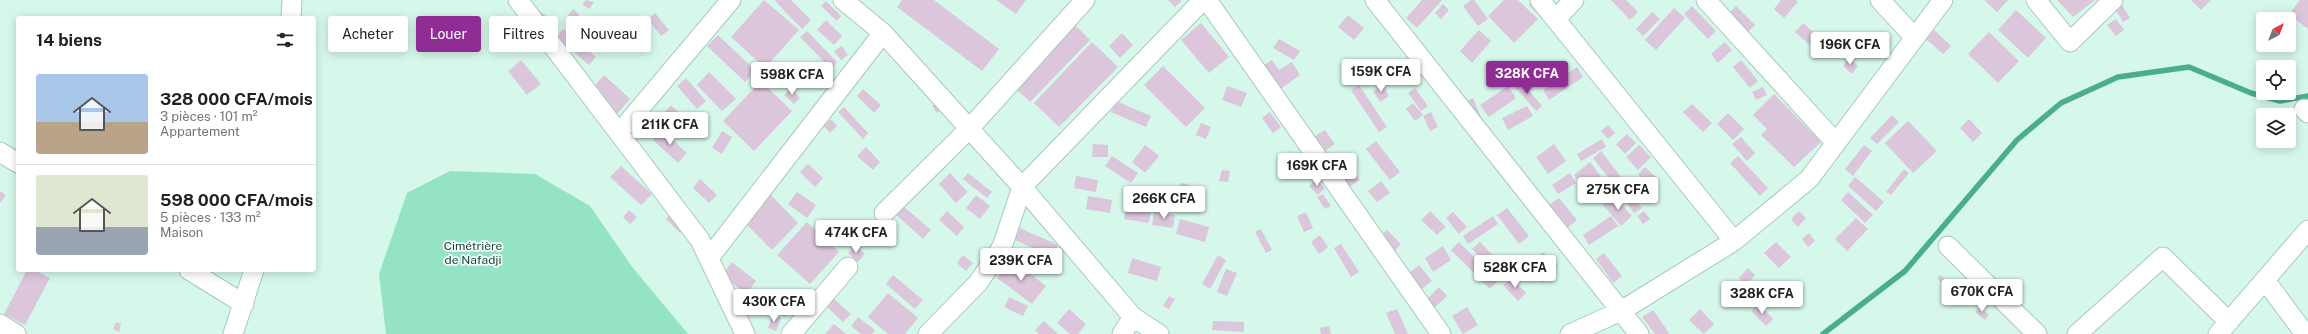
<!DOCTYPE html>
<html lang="fr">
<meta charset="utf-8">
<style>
:root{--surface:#fff;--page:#f6f6f6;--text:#202124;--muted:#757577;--line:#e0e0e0;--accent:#8f2d95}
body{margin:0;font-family:"Public Sans",sans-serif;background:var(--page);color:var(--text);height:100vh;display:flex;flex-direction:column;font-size:15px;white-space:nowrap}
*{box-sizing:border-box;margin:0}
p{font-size:13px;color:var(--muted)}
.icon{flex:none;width:22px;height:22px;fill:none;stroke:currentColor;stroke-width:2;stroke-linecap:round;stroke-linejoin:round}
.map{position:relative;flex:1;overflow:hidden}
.details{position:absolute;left:16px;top:16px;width:300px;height:256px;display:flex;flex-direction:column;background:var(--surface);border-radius:4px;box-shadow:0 2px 10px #0003}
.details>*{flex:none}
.banner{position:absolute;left:328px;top:16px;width:380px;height:36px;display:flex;gap:8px}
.needle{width:26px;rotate:42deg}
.fabs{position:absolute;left:2256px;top:12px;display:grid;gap:8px}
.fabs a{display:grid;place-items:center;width:40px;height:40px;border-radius:4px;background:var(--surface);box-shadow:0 2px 10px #0003;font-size:20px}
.price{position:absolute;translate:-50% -34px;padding:0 9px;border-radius:4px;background:#fff;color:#222;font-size:13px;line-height:26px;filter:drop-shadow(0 1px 2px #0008)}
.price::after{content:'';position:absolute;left:50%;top:24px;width:12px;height:9px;margin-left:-6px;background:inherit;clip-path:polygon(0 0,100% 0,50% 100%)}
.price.selected{background:var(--accent);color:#fff}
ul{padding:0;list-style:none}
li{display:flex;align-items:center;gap:12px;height:100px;padding:0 20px}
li+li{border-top:1px solid var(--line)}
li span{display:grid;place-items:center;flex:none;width:112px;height:80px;border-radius:4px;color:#555}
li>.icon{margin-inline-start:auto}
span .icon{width:48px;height:48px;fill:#fffc;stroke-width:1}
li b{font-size:17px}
h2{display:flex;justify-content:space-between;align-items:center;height:48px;padding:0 20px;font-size:17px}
.pill{padding:0 14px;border-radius:4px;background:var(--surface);box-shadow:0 2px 10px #0003;font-size:14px;line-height:36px}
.pill.selected{background:var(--accent);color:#fff}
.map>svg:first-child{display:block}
.green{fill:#95e3c5}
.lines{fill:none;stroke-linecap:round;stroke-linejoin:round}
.stream{stroke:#4cad8c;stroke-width:5.5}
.building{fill:#dcc6dc}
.minor-casing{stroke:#a8c8bb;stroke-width:21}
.minor{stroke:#fff;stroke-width:19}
.labels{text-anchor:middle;stroke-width:3.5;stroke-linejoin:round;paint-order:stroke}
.park-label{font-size:12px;fill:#1a4436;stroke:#f7fefb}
</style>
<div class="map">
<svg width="2308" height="334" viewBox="0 0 2308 334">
<rect width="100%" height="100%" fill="#d6f8ea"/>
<!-- green -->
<path class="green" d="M450,171L535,174L590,206L633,268L688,334H386L379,274L407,193Z"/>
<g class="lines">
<!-- stream -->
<path class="stream" d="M1823,334L1905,271L2017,140L2061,103L2118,77L2189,67L2251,93L2280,101L2308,96"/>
</g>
<!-- building -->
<path class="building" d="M586,0L594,2L589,9L582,4Z
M764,0L799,30L765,68L731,37Z
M776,0H791L811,20L802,29L775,1Z
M902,0H934L999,49L982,71L897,7Z
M996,0H1026L1016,14Z
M1168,0H1182L1175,7Z
M1422,0H1442L1417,28L1406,18Z
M1471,0H1474L1488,19L1478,26L1463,6Z
M1504,0H1518L1538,19L1514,43L1488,16Z
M1534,0L1554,19L1548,25L1529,5Z
M1611,0H1626L1638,12L1630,20Z
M1781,0H1796L1798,2L1784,18L1774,9Z
M1984,0H2008L1997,12Z
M2057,0H2095L2073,17Z
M2119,0L2130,18L2123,22L2112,4Z
M2191,0H2211L2201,10Z
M2300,0H2308V29L2289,14Z
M826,1L841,16L837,21L821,6Z
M1443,4L1449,10L1441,19L1435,13Z
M1692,6L1716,31L1708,39L1684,14Z
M1736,6L1755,25L1747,33L1728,14Z
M1674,8L1685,18L1656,50L1645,40Z
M574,9L579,15L573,21L567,16Z
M2016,10L2046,38L2028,58L1998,30Z
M541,12L557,24L553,30L537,18Z
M1652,12L1660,19L1643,36L1636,29Z
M655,13L669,30L661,36L648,19Z
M1348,15L1364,28L1354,40L1338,27Z
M2116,19L2124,30L2116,36L2107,25Z
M826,20L842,36L834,45L817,30Z
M1201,23L1229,57L1209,73L1181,40Z
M1803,23L1820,38L1812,47L1795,32Z
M1075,25L1090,40L1030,102L1014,87Z
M563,29L596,57L589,65L556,37Z
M1479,30L1491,41L1472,63L1460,51Z
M1934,30L1951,46L1943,54L1926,39Z
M807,31L837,62L831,69L800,37Z
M1989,32L2019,61L1998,83L1968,54Z
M1122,33L1133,45L1120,58L1109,46Z
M718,35L756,71L745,82L707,46Z
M1279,39L1300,51L1294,60L1273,48Z
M1092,42L1118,67L1059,127L1034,103Z
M1725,42L1732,50L1718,63L1711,54Z
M842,46L848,55L841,60L834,51Z
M1406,58L1420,72L1411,80L1397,66Z
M1849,58L1858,66L1852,74L1843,66Z
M521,60L541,84L527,95L508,71Z
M1272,60L1279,70L1292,62L1300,75L1279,90L1263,66Z
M1741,60L1758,81L1750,88L1733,67Z
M1163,66L1205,108L1186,127L1144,85Z
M1577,67L1583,77L1549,100L1543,90Z
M709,72L736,99L722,111L697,85Z
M604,75L630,99L616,115L590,91Z
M686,78L706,101L697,109L677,86Z
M1519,79L1542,106L1536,111L1512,84Z
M761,81L792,111L754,151L723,121Z
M1359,85L1387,127L1379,132L1351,90Z
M1383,85L1389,96L1380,102L1373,91Z
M1227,86L1247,93L1241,107L1222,100Z
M1508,86L1516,98L1489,117L1480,105Z
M1763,87L1767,95L1756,100L1752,92Z
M791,88L800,98L794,104L784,95Z
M1415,88L1428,106L1421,111L1408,93Z
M863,89L881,105L874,113L857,96Z
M1774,94L1821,142L1794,167L1761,135L1767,129L1753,115Z
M1473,98L1481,117L1473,121L1465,102Z
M942,100L946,107L937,113L932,106Z
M1116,101L1151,116L1146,127L1111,112Z
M1413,103L1423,115L1415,121L1406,109Z
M1692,104L1712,123L1703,132L1683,112Z
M671,105L680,114L666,131L656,122Z
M1527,106L1533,116L1508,130L1502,118Z
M844,107L868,133L863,139L838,112Z
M1270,112L1281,127L1273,133L1262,118Z
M1431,112L1438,127L1430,131L1423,116Z
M1728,113L1744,129L1733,140L1717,124Z
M1892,115L1899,122L1877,144L1870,138Z
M831,119L837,126L830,133L824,126Z
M1969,119L1982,133L1973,142L1960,128Z
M1908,121L1937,151L1913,173L1885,143Z
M1201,123L1211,127L1206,139L1196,135Z
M1608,125L1615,133L1608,139L1601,131Z
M662,130L687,153L678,163L653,140Z
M1325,130L1335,144L1325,151L1315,136Z
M722,131L732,137L722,154L712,148Z
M1627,134L1636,143L1625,154L1616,144Z
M1741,137L1755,153L1747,161L1732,144Z
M1602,139L1606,147L1581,161L1577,154Z
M1376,141L1400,172L1390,180L1366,149Z
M1093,144L1108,145V157H1092Z
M1554,144L1566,161L1548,174L1536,157Z
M1145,145L1159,156L1145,173L1132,162Z
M1639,145L1651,157L1638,170L1626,157Z
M1864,145L1872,151L1853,176L1845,169Z
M866,147L880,162L873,170L857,156Z
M1601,151L1625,182L1617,188L1593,158Z
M1112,156L1138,173L1131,183L1105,166Z
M1738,156L1768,188L1760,196L1730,163Z
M1346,160L1360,180L1349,187L1336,167Z
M1590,162L1612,191L1595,203L1574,175Z
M808,164L823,178L815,187L800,172Z
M621,166L652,194L641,205L610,177Z
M1645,167L1659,180L1653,187L1638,174Z
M1904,169L1909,173L1891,195L1886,192Z
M1222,170L1230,171L1228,182L1219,181Z
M950,173L968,192L956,203L939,184Z
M968,173L992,192L987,198L963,179Z
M1570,173L1576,183L1558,194L1552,185Z
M1076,176L1098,180L1096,192L1074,188Z
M1855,177L1884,202L1876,211L1848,186Z
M700,179L717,195L709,203L693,188Z
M1316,179L1325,188L1318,195L1309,186Z
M1381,181L1390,193L1377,202L1368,191Z
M1181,183L1190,185L1187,200L1177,198Z
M1142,189L1162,193L1160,204L1140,200Z
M0,191L6,195L0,203Z
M797,192L816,205L807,218L788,204Z
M1848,192L1873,215L1865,223L1841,200Z
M1631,193L1642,208L1634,213L1624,199Z
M770,194L798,223L772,250L743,221Z
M1323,194L1331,206L1325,209L1317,197Z
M976,195L990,206L980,219L966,208Z
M1088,196L1112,200L1110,213L1086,209Z
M1614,196L1632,216L1621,226L1603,205Z
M1559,198L1577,220L1567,228L1549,205Z
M902,205L931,230L923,239L895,214Z
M1126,206L1151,210L1149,223L1124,219Z
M1507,208L1529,236L1519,244L1497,215Z
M629,210L637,217L630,224L623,217Z
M947,211L964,227L957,236L939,220Z
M1430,211L1446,227L1437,235L1421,220Z
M1644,211L1650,219L1643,224L1637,216Z
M1799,211L1806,218L1798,227L1791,219Z
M672,212L686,226L680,233L666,219Z
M1154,212L1175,215L1173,228L1152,225Z
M1306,212L1313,228L1304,232L1297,216Z
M1453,212L1467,227L1459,234L1446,218Z
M1493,216L1498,224L1468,244L1463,236Z
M1611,216L1618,226L1589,245L1583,235Z
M1856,218L1868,229L1847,251L1835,239Z
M1180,219L1209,227L1205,242L1176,234Z
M807,222L839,252L810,284L777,255Z
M1020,228L1058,245L1053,257L1015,240Z
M1261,229L1272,250L1266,253L1255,232Z
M1387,230L1401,244L1393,253L1378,238Z
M1809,233L1815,241L1808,247L1802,239Z
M1320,235L1328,247L1319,254L1311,242Z
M1459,242L1481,264L1473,272L1451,250Z
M1480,242L1500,263L1492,270L1472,249Z
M1776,242L1791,257L1779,268L1764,253Z
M1341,244L1359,272L1351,277L1334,248Z
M855,245L865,254L858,262L848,253Z
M1443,246L1451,260L1433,272L1425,258Z
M1543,252L1558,266L1542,283L1528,268Z
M1604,253L1622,276L1613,283L1596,259Z
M963,255L973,263L966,271L957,263Z
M1218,255L1226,260L1210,289L1202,284Z
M1132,258L1161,267L1157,281L1128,273Z
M1011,259L1046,286L1032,304L997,278Z
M732,262L756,281L746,294L722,275Z
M1419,265L1432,281L1422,289L1409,273Z
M1502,265L1510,274L1502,282L1494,274Z
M1483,266L1498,281L1490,289L1475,275Z
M1748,268L1755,275L1746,285L1739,278Z
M1226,269L1237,273L1227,296L1217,292Z
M27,270H34L50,278L25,325L4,314Z
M893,275L923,300L915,309L886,284Z
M1940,275L1948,281L1945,285L1937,279Z
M1512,278L1526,293L1518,301L1503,285Z
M1439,287L1447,296L1432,310L1424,302Z
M1762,287L1773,302L1766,307L1755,292Z
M888,293L918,318L905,334H888L868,317Z
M1169,296L1175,299L1169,309L1163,306Z
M1009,297L1028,306L1023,316L1004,307Z
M834,299L851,314L843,322L827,307Z
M781,301L790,305L785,317L776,313Z
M1759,304L1773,319L1766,326L1751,311Z
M1467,307L1478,325L1463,334L1452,316Z
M1980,307L1989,315L1985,320L1975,312Z
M1069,309L1086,324L1078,334H1070L1057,323Z
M1397,309L1408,334H1395L1386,313Z
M1700,309L1714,324L1704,334L1689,320Z
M1653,310L1669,333L1668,334H1655L1642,317Z
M772,316L781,318L776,331L768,328Z
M858,317L875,330L872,334H861L851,326Z
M1044,321L1058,334H1039L1035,330Z
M1213,321L1244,322V332L1212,330Z
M116,322L121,324L119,332L113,329Z
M834,324L846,334H825Z
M1329,326L1331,334H1321L1320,328Z"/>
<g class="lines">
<!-- minor casing -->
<g class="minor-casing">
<path id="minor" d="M518,0L700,240L745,334
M843,0L883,33L1022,187L1133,317L1159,334
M1207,0L1441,334
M1375,0L1639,334
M1540,0L1734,241
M1706,0L1836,143
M1880,0L1915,38
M2036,0L2070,42L2113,0
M291,18L292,0
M1556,19L1574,0
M2304,109L2308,113
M619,133L731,0
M0,152L18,163
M884,213L969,129L1085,0
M1948,246L2037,334
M709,258L883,33
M189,270L244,304
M2265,280L2305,334
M0,324L16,334
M233,334L254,270
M791,334L848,267
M928,334L978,283L1002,247L1022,187L1203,0
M1122,334L1133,317
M1570,334L1621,311L1734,241L1809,179L1943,0
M2077,334L2163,257L2229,322
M2218,334L2308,230"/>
</g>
<!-- minor -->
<use href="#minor" class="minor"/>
</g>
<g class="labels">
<!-- park labels -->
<g class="park-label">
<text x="473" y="250">Cimétrière<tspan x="473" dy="14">de Nafadji</tspan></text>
</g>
</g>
</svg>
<div class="fabs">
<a><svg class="needle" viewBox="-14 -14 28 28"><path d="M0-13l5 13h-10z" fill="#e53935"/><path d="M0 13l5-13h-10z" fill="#757577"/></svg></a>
<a><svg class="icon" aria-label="locate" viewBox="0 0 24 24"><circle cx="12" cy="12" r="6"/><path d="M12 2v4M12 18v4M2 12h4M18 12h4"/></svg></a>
<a><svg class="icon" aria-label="layers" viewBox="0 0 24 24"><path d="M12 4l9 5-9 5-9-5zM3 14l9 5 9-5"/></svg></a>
</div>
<b class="price" style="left:1850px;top:66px">196K CFA</b>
<b class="price" style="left:1381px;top:93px">159K CFA</b>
<b class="price selected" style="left:1527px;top:95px">328K CFA</b>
<b class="price" style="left:792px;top:96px">598K CFA</b>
<b class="price" style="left:670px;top:146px">211K CFA</b>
<b class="price" style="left:1317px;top:187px">169K CFA</b>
<b class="price" style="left:1618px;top:211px">275K CFA</b>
<b class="price" style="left:1164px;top:220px">266K CFA</b>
<b class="price" style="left:856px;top:254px">474K CFA</b>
<b class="price" style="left:1021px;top:282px">239K CFA</b>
<b class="price" style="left:1515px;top:289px">528K CFA</b>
<b class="price" style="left:1982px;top:313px">670K CFA</b>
<b class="price" style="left:1762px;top:315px">328K CFA</b>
<b class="price" style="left:774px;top:323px">430K CFA</b>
<div class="banner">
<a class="pill">Acheter</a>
<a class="pill selected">Louer</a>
<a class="pill">Filtres</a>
<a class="pill">Nouveau</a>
</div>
<section class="details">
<h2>14 biens<svg class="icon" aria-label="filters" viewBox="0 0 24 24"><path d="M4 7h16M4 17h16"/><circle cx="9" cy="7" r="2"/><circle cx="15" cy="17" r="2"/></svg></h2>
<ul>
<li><span style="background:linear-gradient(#a9c7e8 60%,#b9a48a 0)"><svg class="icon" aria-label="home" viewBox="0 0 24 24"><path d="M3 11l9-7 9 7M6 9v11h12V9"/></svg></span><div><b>328 000 CFA/mois</b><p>3 pièces · 101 m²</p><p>Appartement</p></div></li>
<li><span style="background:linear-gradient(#dfe7d0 65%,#9aa5b1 0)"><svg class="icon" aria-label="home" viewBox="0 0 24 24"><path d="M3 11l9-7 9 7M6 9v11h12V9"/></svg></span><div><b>598 000 CFA/mois</b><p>5 pièces · 133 m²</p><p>Maison</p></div></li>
</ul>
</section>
</div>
